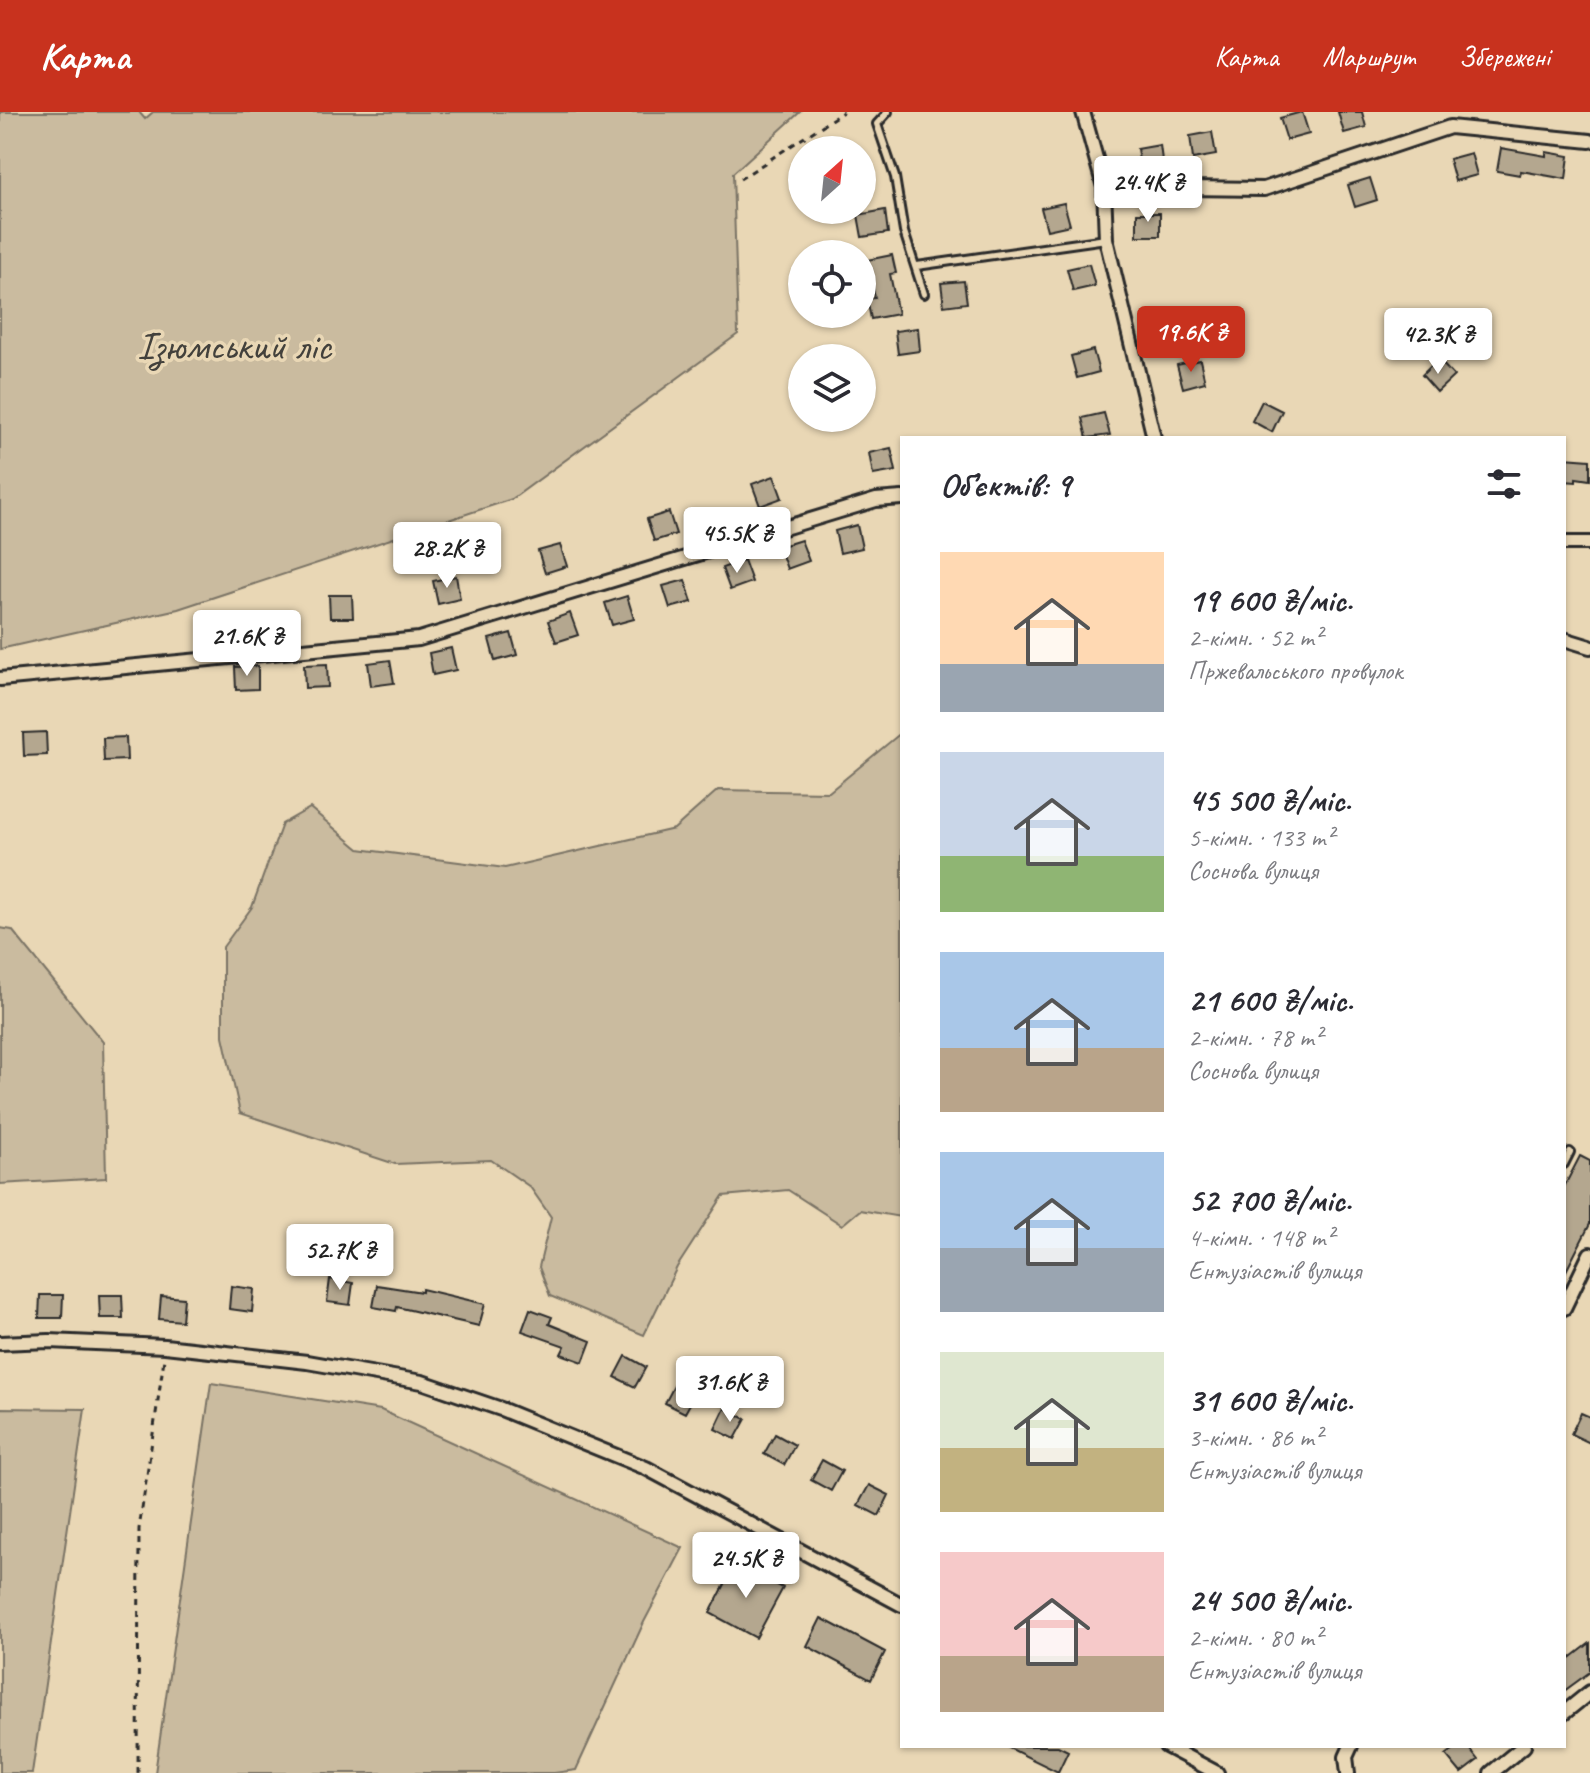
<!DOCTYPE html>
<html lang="uk">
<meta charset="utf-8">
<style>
:root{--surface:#fff;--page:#f7f7f7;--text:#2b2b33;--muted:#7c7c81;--accent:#c8321e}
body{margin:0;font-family:Caveat,sans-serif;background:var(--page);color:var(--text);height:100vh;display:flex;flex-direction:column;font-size:30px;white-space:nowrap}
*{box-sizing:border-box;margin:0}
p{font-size:26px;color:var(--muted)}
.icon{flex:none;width:44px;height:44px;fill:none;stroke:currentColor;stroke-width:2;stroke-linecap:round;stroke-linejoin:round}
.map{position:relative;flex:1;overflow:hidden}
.panel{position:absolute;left:900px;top:324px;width:666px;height:1312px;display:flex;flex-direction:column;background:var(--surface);border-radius:0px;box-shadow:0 2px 6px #0004}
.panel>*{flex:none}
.needle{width:52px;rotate:27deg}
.fabs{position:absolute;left:788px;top:24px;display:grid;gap:16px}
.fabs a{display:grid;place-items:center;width:88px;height:88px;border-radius:50%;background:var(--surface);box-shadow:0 2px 6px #0004;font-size:40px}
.price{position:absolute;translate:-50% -68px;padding:0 18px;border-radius:8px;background:#fff;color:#222;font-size:26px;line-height:52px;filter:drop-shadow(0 2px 4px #0008)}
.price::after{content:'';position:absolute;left:50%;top:48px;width:24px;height:18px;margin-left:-12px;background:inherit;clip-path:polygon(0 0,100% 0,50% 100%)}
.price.current{background:var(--accent);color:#fff}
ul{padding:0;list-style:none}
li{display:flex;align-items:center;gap:24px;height:200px;padding:0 40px}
li span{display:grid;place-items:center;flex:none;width:224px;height:160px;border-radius:0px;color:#555}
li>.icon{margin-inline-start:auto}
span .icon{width:96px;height:96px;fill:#fffc;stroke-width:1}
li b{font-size:34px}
h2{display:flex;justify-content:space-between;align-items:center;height:96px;padding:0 40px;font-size:34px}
header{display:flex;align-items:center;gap:48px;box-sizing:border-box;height:112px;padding:0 40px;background:var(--accent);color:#fff}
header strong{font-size:38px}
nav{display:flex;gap:44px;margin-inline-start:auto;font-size:28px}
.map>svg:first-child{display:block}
.green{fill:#cabb9f;stroke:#7a7365;stroke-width:2}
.building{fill:#b4a78f;stroke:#2b2b2b;stroke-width:2}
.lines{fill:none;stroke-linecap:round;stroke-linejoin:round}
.lane-casing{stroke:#2b2b2b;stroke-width:12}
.street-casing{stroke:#2b2b2b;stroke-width:18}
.path{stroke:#2b2b2b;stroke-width:3;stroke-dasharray:6 6;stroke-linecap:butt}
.lane{stroke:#e9d7b5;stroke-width:6}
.street{stroke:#e9d7b5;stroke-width:12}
.labels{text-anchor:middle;stroke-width:7;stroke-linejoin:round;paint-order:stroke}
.park-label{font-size:40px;fill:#43413c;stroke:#e9d7b5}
</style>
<header>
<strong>Карта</strong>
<nav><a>Карта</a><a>Маршрут</a><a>Збережені</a></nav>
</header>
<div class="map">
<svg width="1590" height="1661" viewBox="0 0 1590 1661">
<rect width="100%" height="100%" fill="#e9d7b5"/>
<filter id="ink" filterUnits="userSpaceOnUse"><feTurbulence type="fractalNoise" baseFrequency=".0125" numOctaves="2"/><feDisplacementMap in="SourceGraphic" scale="16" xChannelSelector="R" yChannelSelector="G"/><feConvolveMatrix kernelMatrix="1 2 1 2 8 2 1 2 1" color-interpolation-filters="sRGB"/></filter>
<g filter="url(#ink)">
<!-- green -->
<path class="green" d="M0,0H139L145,7L153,0H800L733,61L738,222L512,387L178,497L0,537Z
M902,620V1112L901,1105L860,1098L842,1113L788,1078L723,1084L677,1155L644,1223L550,1184L539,1155L551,1105L530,1075L491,1048L395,1052L240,1001L223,924V835L252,795L282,712L310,696L359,737L505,756L674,717L718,678L829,680Z
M0,816L12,818L103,930L106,1066L0,1072Z
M211,1271L381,1298L683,1436L644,1510L576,1658L554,1661H155Z
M0,1296L85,1297L32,1661H0Z"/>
<!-- building -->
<path class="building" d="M1302,0L1309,22L1287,28L1280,6Z
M1338,0H1362L1366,15L1344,21Z
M1212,20L1216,43L1193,47L1190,24Z
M1160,33L1163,56L1141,59L1137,37Z
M1501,36L1546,44V40L1569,44L1566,67L1521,59L1520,63L1497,59Z
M1471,41L1477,63L1455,69L1449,47Z
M1370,66L1377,88L1355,95L1348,73Z
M1064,91L1070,113L1047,118L1041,96Z
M885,98L888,121L862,125L858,103Z
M1137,101H1160V124H1137Z
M892,143L896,161L890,162L898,202L871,207L867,187L875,186L867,148Z
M1089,152L1095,174L1073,179L1067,157Z
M964,169L967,191L944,194L941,171Z
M1181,203L1185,225L1163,230L1159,207Z
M918,216L920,239L898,242L895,219Z
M1093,238L1099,260L1077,266L1071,244Z
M1438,247L1454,264L1437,280L1422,263Z
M1200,248L1205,270L1183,276L1177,253Z
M1262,289L1282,299L1272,320L1252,309Z
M1104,301L1110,323L1087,326L1082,306Z
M891,336L896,359L873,363L869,341Z
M1564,346L1590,348V368L1576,366V370L1564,369Z
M774,364L782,386L760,394L752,372Z
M669,400L676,422L654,429L647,407Z
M857,413L862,436L840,441L835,419Z
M801,428L809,449L787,457L779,435Z
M560,433L567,454L545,461L538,439Z
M744,448L752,470L730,478L722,456Z
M456,464L460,487L438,492L433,469Z
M685,468L692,490L670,496L663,474Z
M329,483H352L353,506H330Z
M627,484L634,507L612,513L605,491Z
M570,501L578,523L556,530L548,509Z
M511,521L517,543L495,549L489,527Z
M451,536L456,558L433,563L429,541Z
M390,548L394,571L371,574L368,551Z
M327,552L328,575L305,576L304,553Z
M258,554V577L236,578L235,555Z
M46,620L47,643L24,644L23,621Z
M126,625L127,648L104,649L103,626Z
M1580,1044L1590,1049V1112L1564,1163V1075Z
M330,1167L353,1171L350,1193L327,1190Z
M377,1173L422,1180V1177L485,1192L479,1214L397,1195L396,1199L373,1195Z
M231,1174L254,1177L252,1200L229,1197Z
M40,1183H63L62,1206H39Z
M99,1183H122L123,1206H100Z
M161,1184L184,1186L182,1209L159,1207Z
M530,1197L552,1205L549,1212L591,1229L583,1250L561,1242L565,1234L522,1219Z
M626,1244L646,1255L635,1275L615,1265Z
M676,1270L696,1281L685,1301L665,1291Z
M725,1296L746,1307L735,1327L715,1317Z
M1581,1301L1590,1305V1331L1571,1322Z
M775,1322L795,1333L784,1353L764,1342Z
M822,1348L842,1359L831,1379L811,1368Z
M869,1373L889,1383L879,1404L858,1393Z
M736,1451L783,1476L756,1526L710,1501Z
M821,1506L885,1540L871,1568L807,1534Z
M1590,1531V1560L1564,1579V1551Z
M1005,1634H1058L1068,1639L1058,1660Z
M1458,1634H1467L1478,1648L1461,1661L1446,1643Z"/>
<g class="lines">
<!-- lane casing -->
<g class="lane-casing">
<path id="lane" d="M888,0L877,12L895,65L904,120L924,182
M917,154L1106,127
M1564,1052L1570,1040"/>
</g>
<!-- street casing -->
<g class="street-casing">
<path id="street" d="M1083,0L1104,75L1106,127L1154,326
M1104,75L1264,77L1450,15L1590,29
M1564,431H1590
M1564,527L1590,535
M0,567L419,527L876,388L902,386
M1564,1196L1590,1142
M0,1231L49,1229L165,1234L307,1250L422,1270L501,1297L646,1356L902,1493
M1564,1601L1590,1580
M1166,1634L1217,1661
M1348,1661L1346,1645L1351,1634
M1491,1661L1524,1634"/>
</g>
<!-- path -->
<path class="path" d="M740,67L843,0
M138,1661L139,1417L164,1247"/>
<!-- lane -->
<use href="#lane" class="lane"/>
<!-- street -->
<use href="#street" class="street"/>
</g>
</g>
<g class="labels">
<!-- park labels -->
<g class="park-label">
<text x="234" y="247">Ізюмський ліс</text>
</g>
</g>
</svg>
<div class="fabs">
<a><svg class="needle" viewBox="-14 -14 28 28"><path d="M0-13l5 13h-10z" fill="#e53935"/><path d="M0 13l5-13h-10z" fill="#7c7c81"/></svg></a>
<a><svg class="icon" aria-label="locate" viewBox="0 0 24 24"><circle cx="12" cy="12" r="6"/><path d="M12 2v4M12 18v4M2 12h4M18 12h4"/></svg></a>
<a><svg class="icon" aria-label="layers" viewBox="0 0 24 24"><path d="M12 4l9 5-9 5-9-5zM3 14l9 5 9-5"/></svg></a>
</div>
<b class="price" style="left:1148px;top:112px">24.4K ₴</b>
<b class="price current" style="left:1191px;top:262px">19.6K ₴</b>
<b class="price" style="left:1438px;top:264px">42.3K ₴</b>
<b class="price" style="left:737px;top:463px">45.5K ₴</b>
<b class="price" style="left:447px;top:478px">28.2K ₴</b>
<b class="price" style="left:247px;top:566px">21.6K ₴</b>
<b class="price" style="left:340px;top:1180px">52.7K ₴</b>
<b class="price" style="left:730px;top:1312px">31.6K ₴</b>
<b class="price" style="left:746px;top:1488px">24.5K ₴</b>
<section class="panel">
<h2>Об’єктів: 9<svg class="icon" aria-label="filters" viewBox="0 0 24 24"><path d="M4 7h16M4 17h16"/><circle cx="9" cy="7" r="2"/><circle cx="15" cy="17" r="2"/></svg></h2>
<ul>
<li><span style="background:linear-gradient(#ffd9b3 70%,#9aa5b1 0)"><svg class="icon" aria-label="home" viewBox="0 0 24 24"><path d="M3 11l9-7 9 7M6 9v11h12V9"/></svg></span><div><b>19 600 ₴/міс.</b><p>2-кімн. · 52 m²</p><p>Пржевальського провулок</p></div></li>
<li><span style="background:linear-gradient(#c9d6e8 65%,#8fb573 0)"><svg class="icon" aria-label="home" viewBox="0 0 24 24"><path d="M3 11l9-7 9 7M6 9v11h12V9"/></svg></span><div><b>45 500 ₴/міс.</b><p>5-кімн. · 133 m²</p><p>Соснова вулиця</p></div></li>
<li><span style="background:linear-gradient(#a9c7e8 60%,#b9a48a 0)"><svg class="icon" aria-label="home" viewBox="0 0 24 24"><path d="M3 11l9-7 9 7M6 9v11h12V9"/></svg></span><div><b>21 600 ₴/міс.</b><p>2-кімн. · 78 m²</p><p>Соснова вулиця</p></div></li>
<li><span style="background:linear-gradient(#a9c7e8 60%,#9aa5b1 0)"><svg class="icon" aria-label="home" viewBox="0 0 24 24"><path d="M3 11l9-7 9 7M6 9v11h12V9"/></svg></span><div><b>52 700 ₴/міс.</b><p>4-кімн. · 148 m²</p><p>Ентузіастів вулиця</p></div></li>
<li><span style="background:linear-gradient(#dfe7d0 60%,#c2b280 0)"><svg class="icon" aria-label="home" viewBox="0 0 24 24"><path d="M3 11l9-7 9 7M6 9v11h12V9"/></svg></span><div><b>31 600 ₴/міс.</b><p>3-кімн. · 86 m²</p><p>Ентузіастів вулиця</p></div></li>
<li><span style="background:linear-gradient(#f6c9c9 65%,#b9a48a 0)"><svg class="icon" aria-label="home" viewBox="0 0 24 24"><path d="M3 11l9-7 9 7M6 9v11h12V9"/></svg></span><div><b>24 500 ₴/міс.</b><p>2-кімн. · 80 m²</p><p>Ентузіастів вулиця</p></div></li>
</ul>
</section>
</div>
